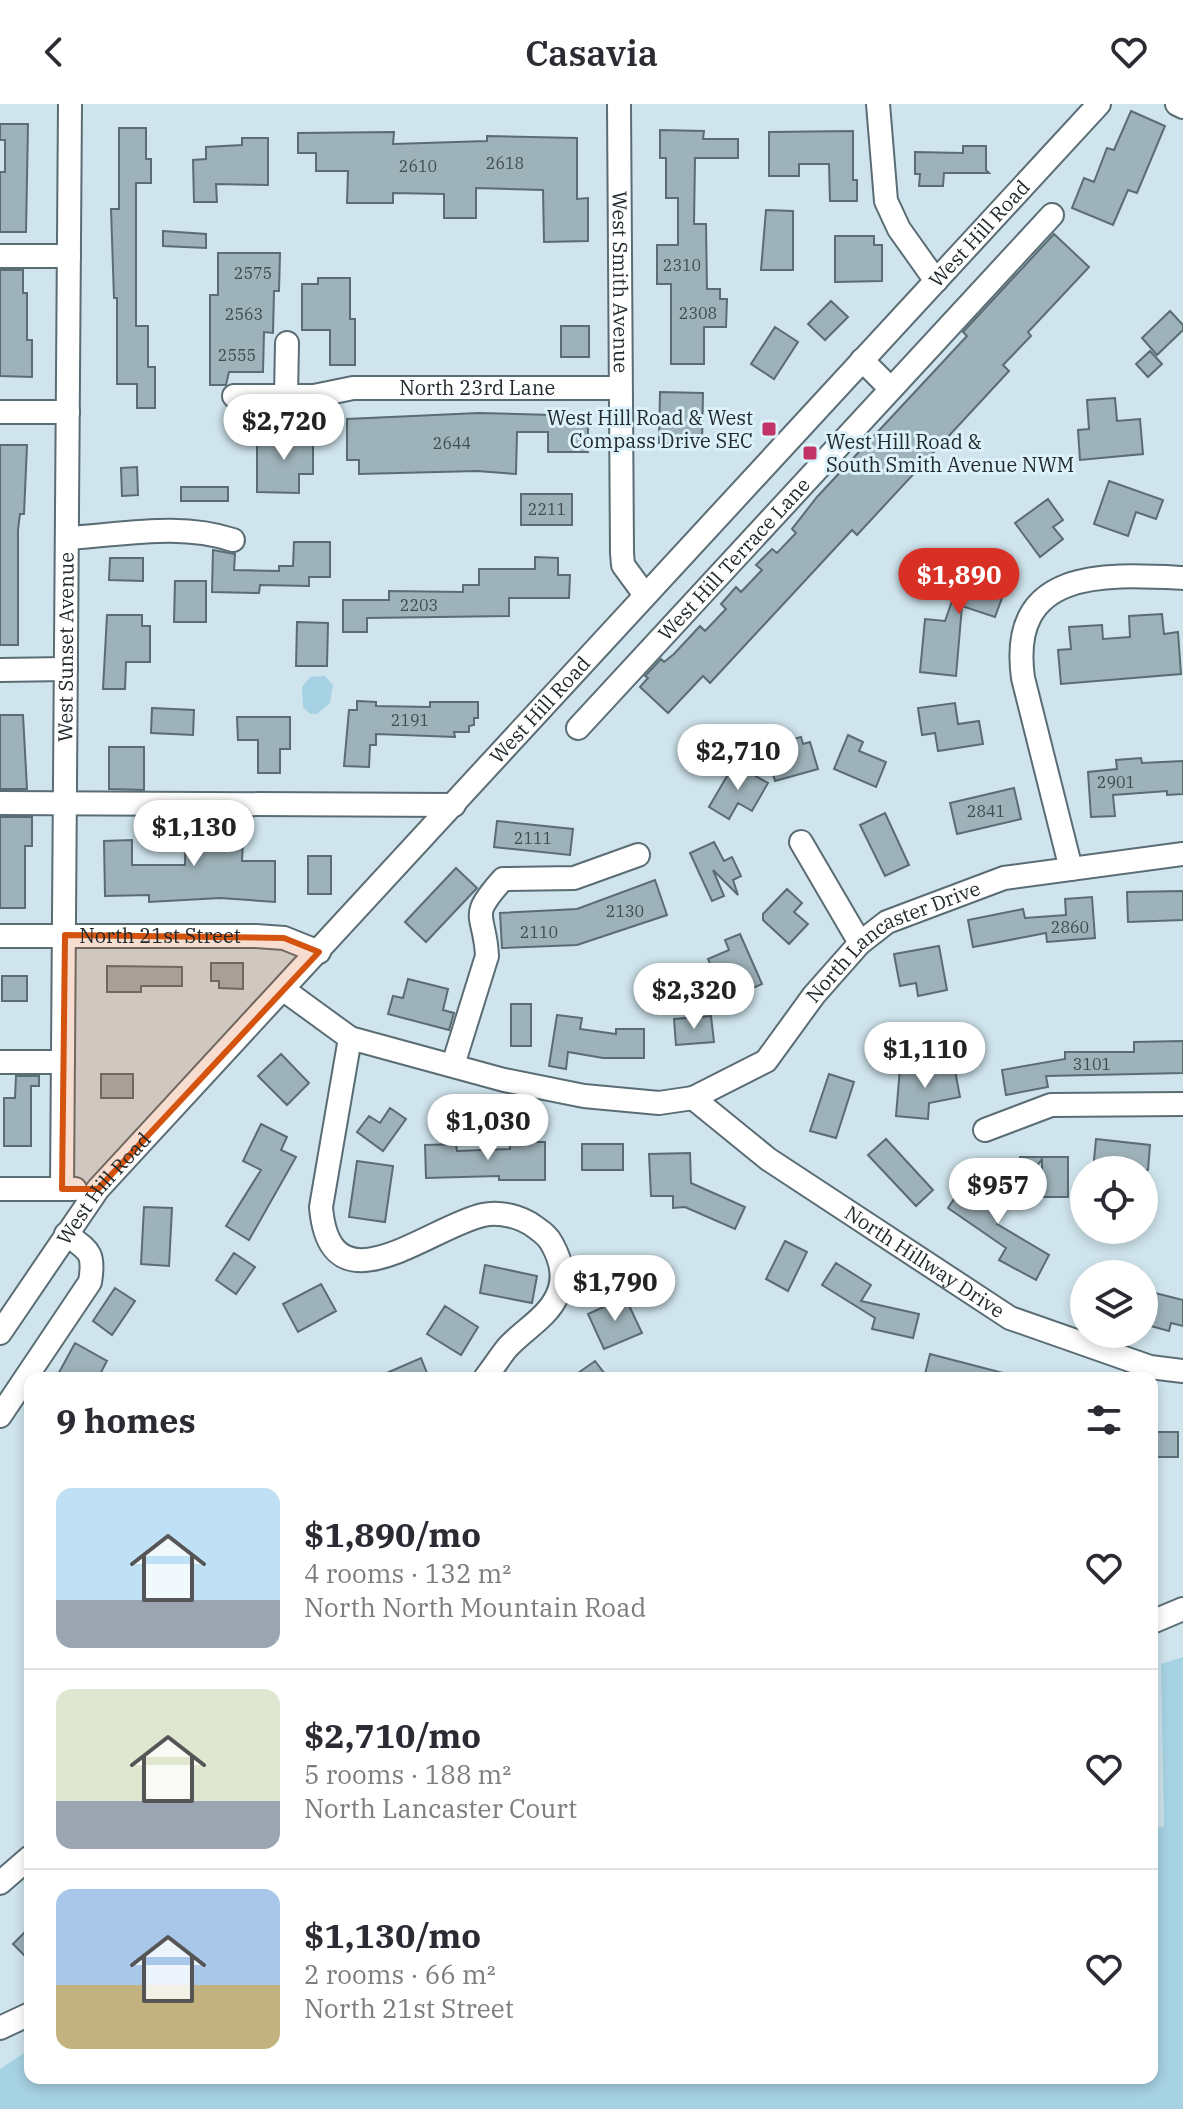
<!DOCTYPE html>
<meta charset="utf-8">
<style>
:root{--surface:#fff;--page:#f7f7f7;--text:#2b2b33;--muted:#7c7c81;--line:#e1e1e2;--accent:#d93025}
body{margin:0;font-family:"IBM Plex Serif",serif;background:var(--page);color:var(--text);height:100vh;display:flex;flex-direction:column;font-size:30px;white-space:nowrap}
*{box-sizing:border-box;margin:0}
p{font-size:26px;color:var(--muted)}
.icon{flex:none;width:44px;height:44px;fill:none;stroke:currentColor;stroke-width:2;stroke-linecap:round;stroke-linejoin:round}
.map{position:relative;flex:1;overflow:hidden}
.panel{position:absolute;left:24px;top:1268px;width:1134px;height:712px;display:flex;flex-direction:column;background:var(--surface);border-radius:16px;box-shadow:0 4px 12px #0003}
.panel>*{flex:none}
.controls{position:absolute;left:1070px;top:1052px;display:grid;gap:16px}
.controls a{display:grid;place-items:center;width:88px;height:88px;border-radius:50%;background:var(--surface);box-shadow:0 4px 12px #0003;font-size:40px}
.price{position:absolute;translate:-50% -68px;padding:0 18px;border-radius:28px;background:#fff;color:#222;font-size:26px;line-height:52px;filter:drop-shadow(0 2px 4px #0008)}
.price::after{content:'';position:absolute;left:50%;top:48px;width:24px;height:18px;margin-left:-12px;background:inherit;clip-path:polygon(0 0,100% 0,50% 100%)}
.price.active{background:var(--accent);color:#fff}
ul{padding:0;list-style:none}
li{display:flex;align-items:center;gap:24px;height:200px;padding:0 32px}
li+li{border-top:2px solid var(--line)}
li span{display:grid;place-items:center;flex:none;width:224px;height:160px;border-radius:16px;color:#555}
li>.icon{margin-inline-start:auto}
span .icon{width:96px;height:96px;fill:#fffc;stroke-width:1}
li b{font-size:34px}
h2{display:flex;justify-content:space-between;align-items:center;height:96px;padding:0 32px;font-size:34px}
header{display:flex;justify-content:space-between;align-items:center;height:104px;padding:0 32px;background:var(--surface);font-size:36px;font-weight:600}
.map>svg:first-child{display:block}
.green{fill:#a6d2e3}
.building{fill:#9eb2ba;stroke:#5a6c74;stroke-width:2}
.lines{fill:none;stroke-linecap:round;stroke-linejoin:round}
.minor-casing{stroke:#5a6c74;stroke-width:26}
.minor{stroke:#fff;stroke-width:22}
.marked{fill:#d4540f;fill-opacity:0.2;stroke:#d4540f;stroke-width:6;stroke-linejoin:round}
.poi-dot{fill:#c23465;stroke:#dcf1fa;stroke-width:3}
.labels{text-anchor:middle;stroke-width:6;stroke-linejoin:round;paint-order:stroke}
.number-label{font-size:16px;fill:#414c50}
.street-label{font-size:20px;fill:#222a2d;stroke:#dcf1fa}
.poi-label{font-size:20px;fill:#222a2d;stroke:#dcf1fa;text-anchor:end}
</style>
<header><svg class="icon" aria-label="back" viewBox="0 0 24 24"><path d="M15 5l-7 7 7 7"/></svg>Casavia<svg class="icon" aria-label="heart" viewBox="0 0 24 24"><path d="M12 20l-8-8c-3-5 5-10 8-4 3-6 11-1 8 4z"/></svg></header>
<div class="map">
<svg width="1183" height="2005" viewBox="0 0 1183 2005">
<rect width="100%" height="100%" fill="#cfe4ed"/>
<!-- green -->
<path class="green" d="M310,573L325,572L333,581L330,599L317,610H310L303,603L302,583Z
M1183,1553V2005H0V1965L30,1945V1974H1152V1725L1164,1722L1161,1560Z"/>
<!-- building -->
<path class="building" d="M1131,7L1165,22L1137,89L1128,86L1113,121L1072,104L1084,74L1094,78L1107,44L1114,46Z
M0,20H28L26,128H0V68H5V36H0Z
M119,24H146V55H151V79H136V222H148V263H155V304H137V280H117V194H114L111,105H119Z
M660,26L704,27L703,35H738V54H695L694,120H706L707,185H720V195H727L726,223H704V260H671V180H657V141H678V94H666V54H660Z
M853,27V76H857V97H830L829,60H799V72H769V28Z
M394,28L393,40L487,37V32L577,34V95L588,94V137L544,138L543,86L476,84V114H444V90L393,89V99H347L348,67H316V49H298V29Z
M242,34H268V81L216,80L217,98H194L193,56L206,55V43L242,41Z
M963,42H986V66L989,69H944L943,82H919L920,70H915V48L963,49Z
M766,106L793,107V166H761Z
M163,127L206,130V144L163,142Z
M1054,130L1089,163L1028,228L1031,232L1003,261L1009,267L857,431L852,426L710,579L703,572L668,609L640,583L648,574L645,572L661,555L664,558L674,550L700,522L705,527L726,505L721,500L736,483L741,488L762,466L756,461L772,445L777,449L796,429L792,425L817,393L967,232L963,228Z
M835,132H874V141H882V177L835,178Z
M218,149H280L279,187H274L273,229L264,228L263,268H229L226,281H210V191H218Z
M0,166H23V189H27V236H32V273L0,272Z
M318,174H350V215H355V261H330V226H302V180H318Z
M831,197L848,213L825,236L808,220Z
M1170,207L1183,221V226L1157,251L1142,234Z
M561,222H589V253H561Z
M775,223L798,238L774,275L751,260Z
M1150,247L1162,260L1148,273L1136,260Z
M660,288L703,289L702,340L659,339Z
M1115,294L1117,317L1140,315L1143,350L1080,356L1078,326L1089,325L1087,296Z
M479,309L588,312V348H548V328H517L516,370L477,367L359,370V356H347V315Z
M278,330H313V370H299V389L257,388V334H278Z
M0,341H27L24,410H20L18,426V541H0Z
M137,363L138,391L122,392L121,364Z
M1109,377L1163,396L1156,415L1136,408L1128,432L1094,420Z
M181,383H228V397H181Z
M521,390H572V421H521Z
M1048,395L1063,416L1053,423L1063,435L1040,453L1015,419Z
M294,438H330V473H309V482L260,481L259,489L212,488L213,446L235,450L234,466L279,467V462H293Z
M970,446L996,456L985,485L1003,491L995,513L962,502L956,572L920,568L925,515L945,517Z
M535,453L558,454V471H570L569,494H509V512L367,514V528H343V496H389V487L463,488V481H479V465H535Z
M110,454H143V477L109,476Z
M175,477H206V518H174Z
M1162,510L1164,530L1178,528L1181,570L1061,580L1058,546L1071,545L1069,523L1102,521L1103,535L1130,533L1129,512Z
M107,511H142V522H150V558H126L125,585H103Z
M297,518L328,519L327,562H296Z
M357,597L376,598V602L430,603V598H478V614H474V621L469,622V628H454L455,633L376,630V641H370L369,663L344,662L349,606H357Z
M955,599L958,620L979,617L983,640L938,647L935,629L922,631L918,604Z
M152,604L194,606L193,631L151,629Z
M0,611H23L27,685H0Z
M237,613H290V645H280V669H258V636H238Z
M848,631L863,638L859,647L886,658L876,683L834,665Z
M801,633L803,640L810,638L818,665L775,677L765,643Z
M109,643H144V686L109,685Z
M1141,654L1142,659L1183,657V690L1167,691V687L1113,691L1115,712L1091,713L1088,668L1117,665L1116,656Z
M734,660L768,679L752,707L738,699L729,715L709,703Z
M1014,684L1021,715L957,730L950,699Z
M885,709L909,761L885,772L860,721Z
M0,713H32V742H25V804H0Z
M186,714H244L242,757H275V798L220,794L149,798V791L105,792L104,737L132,736V761H185Z
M497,717L573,725L570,751L494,743Z
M714,738L724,757L732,753L741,772L733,776L738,791L713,766L724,792L712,797L690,749Z
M308,752H331V790H308Z
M456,764L477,784L426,838L405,818Z
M655,776L667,811L577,841L502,844L500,809L577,805Z
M787,785L802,799L794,808L808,820L789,840L763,816V810Z
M1183,787V816L1128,818L1127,788Z
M1092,793L1095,834L1047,838L1046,829L973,843L968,816L1023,805L1025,814L1066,811L1065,795Z
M740,830L762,880L726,896L708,855L729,846L725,836Z
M939,842L947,886L918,892L916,879L900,882L894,850Z
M211,859H243V885L219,884V877H211Z
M107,862L182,863V882H141V888H107Z
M2,872H27V897H2Z
M408,875L448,885L443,906L454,909L449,926L388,910L393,892L403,894Z
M511,900H531V942H511Z
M557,911L582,914L580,925L616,930V925H644V954H603L568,948L566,965L549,962Z
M711,912L714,938L676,941L674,915Z
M1183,937V969L1046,972L1048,983L1006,991L1002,966L1065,955V948H1134V938Z
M281,950L309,979L287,1001L258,972Z
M954,961L960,993L929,999L928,1015L896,1012L900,964L927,967Z
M101,970H133V994H101Z
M829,970L854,978L836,1034L810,1027Z
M16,972H39V982H31V1042H4V994H15Z
M390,1004L406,1015L383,1047L357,1028L369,1012L380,1019Z
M261,1020L287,1033L281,1046L296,1053L249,1136L226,1122L261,1066L243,1057Z
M886,1035L933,1086L916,1102L868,1051Z
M1096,1035L1150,1041L1148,1066H1093Z
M510,1038H545V1076H499V1072L426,1074L425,1041L456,1040L457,1047L510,1045Z
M582,1040H623V1066H582Z
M690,1049L691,1079L745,1103L735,1125L685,1103L673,1104V1092H651L649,1050Z
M1020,1053H1068V1093H1042V1055L1020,1086Z
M357,1057L393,1062L385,1118L349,1113Z
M983,1074L1014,1095L997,1120L1049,1151L1036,1176L999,1156L1006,1144L948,1104L962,1083L972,1090Z
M144,1103L172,1104L169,1162L141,1160Z
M785,1137L807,1148L788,1187L766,1175Z
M234,1149L255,1163L236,1190L216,1176Z
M836,1159L871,1181L861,1197L919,1210L913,1234L872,1225L875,1214L822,1181Z
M485,1161L537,1172L532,1199L480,1189Z
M321,1180L336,1207L298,1228L283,1200Z
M115,1184L135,1197L112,1231L93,1217Z
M1155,1189L1183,1196V1222L1171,1219L1169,1227L1147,1221Z
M625,1193L642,1229L604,1245L588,1210Z
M445,1202L478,1223L461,1251L427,1230Z
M75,1239L107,1257L98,1274H56Z
M930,1250L1003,1269L1002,1274H924Z
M421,1254L429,1274H375Z
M595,1257L608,1274H571Z
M1152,1328H1178V1353H1152Z
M30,1823V1857L13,1840Z"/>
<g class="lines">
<!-- minor casing -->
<g class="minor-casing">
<g id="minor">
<path id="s1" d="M619,0L622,449L623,461L645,491"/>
<path d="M878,0L886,97L899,125L936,177"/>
<path d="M1177,0L1183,3"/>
<path d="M0,152H69"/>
<path d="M862,256L891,285"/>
<path id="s2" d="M234,292H314L353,284H620"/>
<path d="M286,292L287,239"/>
<path d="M0,308H68"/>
<path d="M67,434C122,431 180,418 233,436"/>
<path d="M0,566L66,565"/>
<path id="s3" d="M578,624L1052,111"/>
<path d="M0,699L454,701"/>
<path d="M801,738L860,839"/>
<path d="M1071,765L1023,574C1008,464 1104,470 1183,474"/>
<path id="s4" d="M0,832H256L284,834L319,848"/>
<path id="s5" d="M284,886L350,934L504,976L584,992L659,999L693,994L766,957L814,891L860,839L887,818L1004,774L1183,750"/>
<path d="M350,934L321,1103C330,1211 429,1123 483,1111C500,1107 522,1113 535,1123C542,1128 548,1132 552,1140C561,1156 566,1174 557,1192C547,1214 523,1226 507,1244C499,1254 493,1264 485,1274"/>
<path d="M0,958H63"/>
<path d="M453,961L487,852C485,808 467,815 503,775L574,774L638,751"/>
<path id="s6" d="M693,994L768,1055L1010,1214L1150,1263L1183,1267"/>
<path d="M985,1026L1051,1001L1183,1000"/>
<path d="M0,1085H75"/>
<path id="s7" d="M62,1085L70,0"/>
<path id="s8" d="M0,1229L98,1085L1099,0"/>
<path d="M0,1312L90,1178C95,1148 89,1147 66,1130"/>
<path d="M1152,1518L1183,1505"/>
<path d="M0,1779L30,1753"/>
<path d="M0,1924L30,1910"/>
</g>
</g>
<!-- minor -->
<use href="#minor" class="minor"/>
</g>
<!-- marked area -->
<path class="marked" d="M65,831L284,834L319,848L98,1085H62Z"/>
<!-- markers -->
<g class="poi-dot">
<rect x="761" y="317" width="16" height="16" rx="4"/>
<rect x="802" y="341" width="16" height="16" rx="4"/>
</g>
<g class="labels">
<!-- number labels -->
<g class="number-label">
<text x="505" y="65">2618</text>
<text x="418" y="68">2610</text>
<text x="682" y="167">2310</text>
<text x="253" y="175">2575</text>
<text x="698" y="215">2308</text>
<text x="244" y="216">2563</text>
<text x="237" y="257">2555</text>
<text x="452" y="345">2644</text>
<text x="547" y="411">2211</text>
<text x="419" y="507">2203</text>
<text x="410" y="622">2191</text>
<text x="1116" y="684">2901</text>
<text x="986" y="713">2841</text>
<text x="533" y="740">2111</text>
<text x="625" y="813">2130</text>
<text x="1070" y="829">2860</text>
<text x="539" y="834">2110</text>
<text x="1092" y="966">3101</text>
</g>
<!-- street labels -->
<g class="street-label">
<text dy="7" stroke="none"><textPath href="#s8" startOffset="1474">West Hill Road</textPath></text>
<text dy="7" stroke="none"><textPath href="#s1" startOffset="178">West Smith Avenue</textPath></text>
<text dy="7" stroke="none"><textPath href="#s2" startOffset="244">North 23rd Lane</textPath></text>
<text dy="7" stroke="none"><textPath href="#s3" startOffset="230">West Hill Terrace Lane</textPath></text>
<text dy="7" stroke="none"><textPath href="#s7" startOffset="542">West Sunset Avenue</textPath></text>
<text dy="7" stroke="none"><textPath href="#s8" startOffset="826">West Hill Road</textPath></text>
<text dy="7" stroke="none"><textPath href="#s4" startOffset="160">North 21st Street</textPath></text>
<text dy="7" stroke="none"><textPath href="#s5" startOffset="694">North Lancaster Drive</textPath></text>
<text dy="7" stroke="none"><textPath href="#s8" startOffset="178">West Hill Road</textPath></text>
<text dy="7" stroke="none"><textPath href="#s6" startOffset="284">North Hillway Drive</textPath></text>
</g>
<!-- poi labels -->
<g class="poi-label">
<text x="753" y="321">West Hill Road &amp; West<tspan x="753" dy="23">Compass Drive SEC</tspan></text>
<text x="826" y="345" text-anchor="start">West Hill Road &amp;<tspan x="826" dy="23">South Smith Avenue NWM</tspan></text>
</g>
</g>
</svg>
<div class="controls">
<a><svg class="icon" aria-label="locate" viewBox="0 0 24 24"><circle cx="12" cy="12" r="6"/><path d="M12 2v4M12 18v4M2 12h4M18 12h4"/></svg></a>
<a><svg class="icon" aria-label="layers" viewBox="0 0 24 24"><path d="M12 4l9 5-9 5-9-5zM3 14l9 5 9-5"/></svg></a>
</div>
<b class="price" style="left:284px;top:358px">$2,720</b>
<b class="price active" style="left:959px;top:512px">$1,890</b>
<b class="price" style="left:738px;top:688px">$2,710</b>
<b class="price" style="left:194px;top:764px">$1,130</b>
<b class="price" style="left:694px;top:927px">$2,320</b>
<b class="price" style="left:925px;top:986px">$1,110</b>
<b class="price" style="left:488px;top:1058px">$1,030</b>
<b class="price" style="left:998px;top:1122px">$957</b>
<b class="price" style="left:615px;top:1219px">$1,790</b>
<section class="panel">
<h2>9 homes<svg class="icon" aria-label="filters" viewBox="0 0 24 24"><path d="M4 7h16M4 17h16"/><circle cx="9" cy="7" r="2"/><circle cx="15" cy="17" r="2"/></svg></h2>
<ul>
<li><span style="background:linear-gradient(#bfe0f5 70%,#9aa5b1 0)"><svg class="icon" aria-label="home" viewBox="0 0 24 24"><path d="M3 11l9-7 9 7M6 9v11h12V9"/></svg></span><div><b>$1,890/mo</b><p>4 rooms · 132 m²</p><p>North North Mountain Road</p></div><svg class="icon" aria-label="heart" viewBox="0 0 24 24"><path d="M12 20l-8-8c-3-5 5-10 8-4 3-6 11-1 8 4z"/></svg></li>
<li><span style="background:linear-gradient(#dfe7d0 70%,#9aa5b1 0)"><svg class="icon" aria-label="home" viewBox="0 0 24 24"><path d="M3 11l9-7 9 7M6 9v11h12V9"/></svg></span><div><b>$2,710/mo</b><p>5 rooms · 188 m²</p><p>North Lancaster Court</p></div><svg class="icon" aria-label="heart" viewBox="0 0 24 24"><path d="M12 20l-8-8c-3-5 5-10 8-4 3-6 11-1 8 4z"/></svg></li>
<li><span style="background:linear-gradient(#a9c7e8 60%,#c2b280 0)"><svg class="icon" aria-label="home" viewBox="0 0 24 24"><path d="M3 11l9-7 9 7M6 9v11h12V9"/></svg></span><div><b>$1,130/mo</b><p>2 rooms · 66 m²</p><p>North 21st Street</p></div><svg class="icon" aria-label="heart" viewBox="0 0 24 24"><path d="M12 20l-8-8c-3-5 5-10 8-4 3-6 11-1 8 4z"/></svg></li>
</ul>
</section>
</div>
